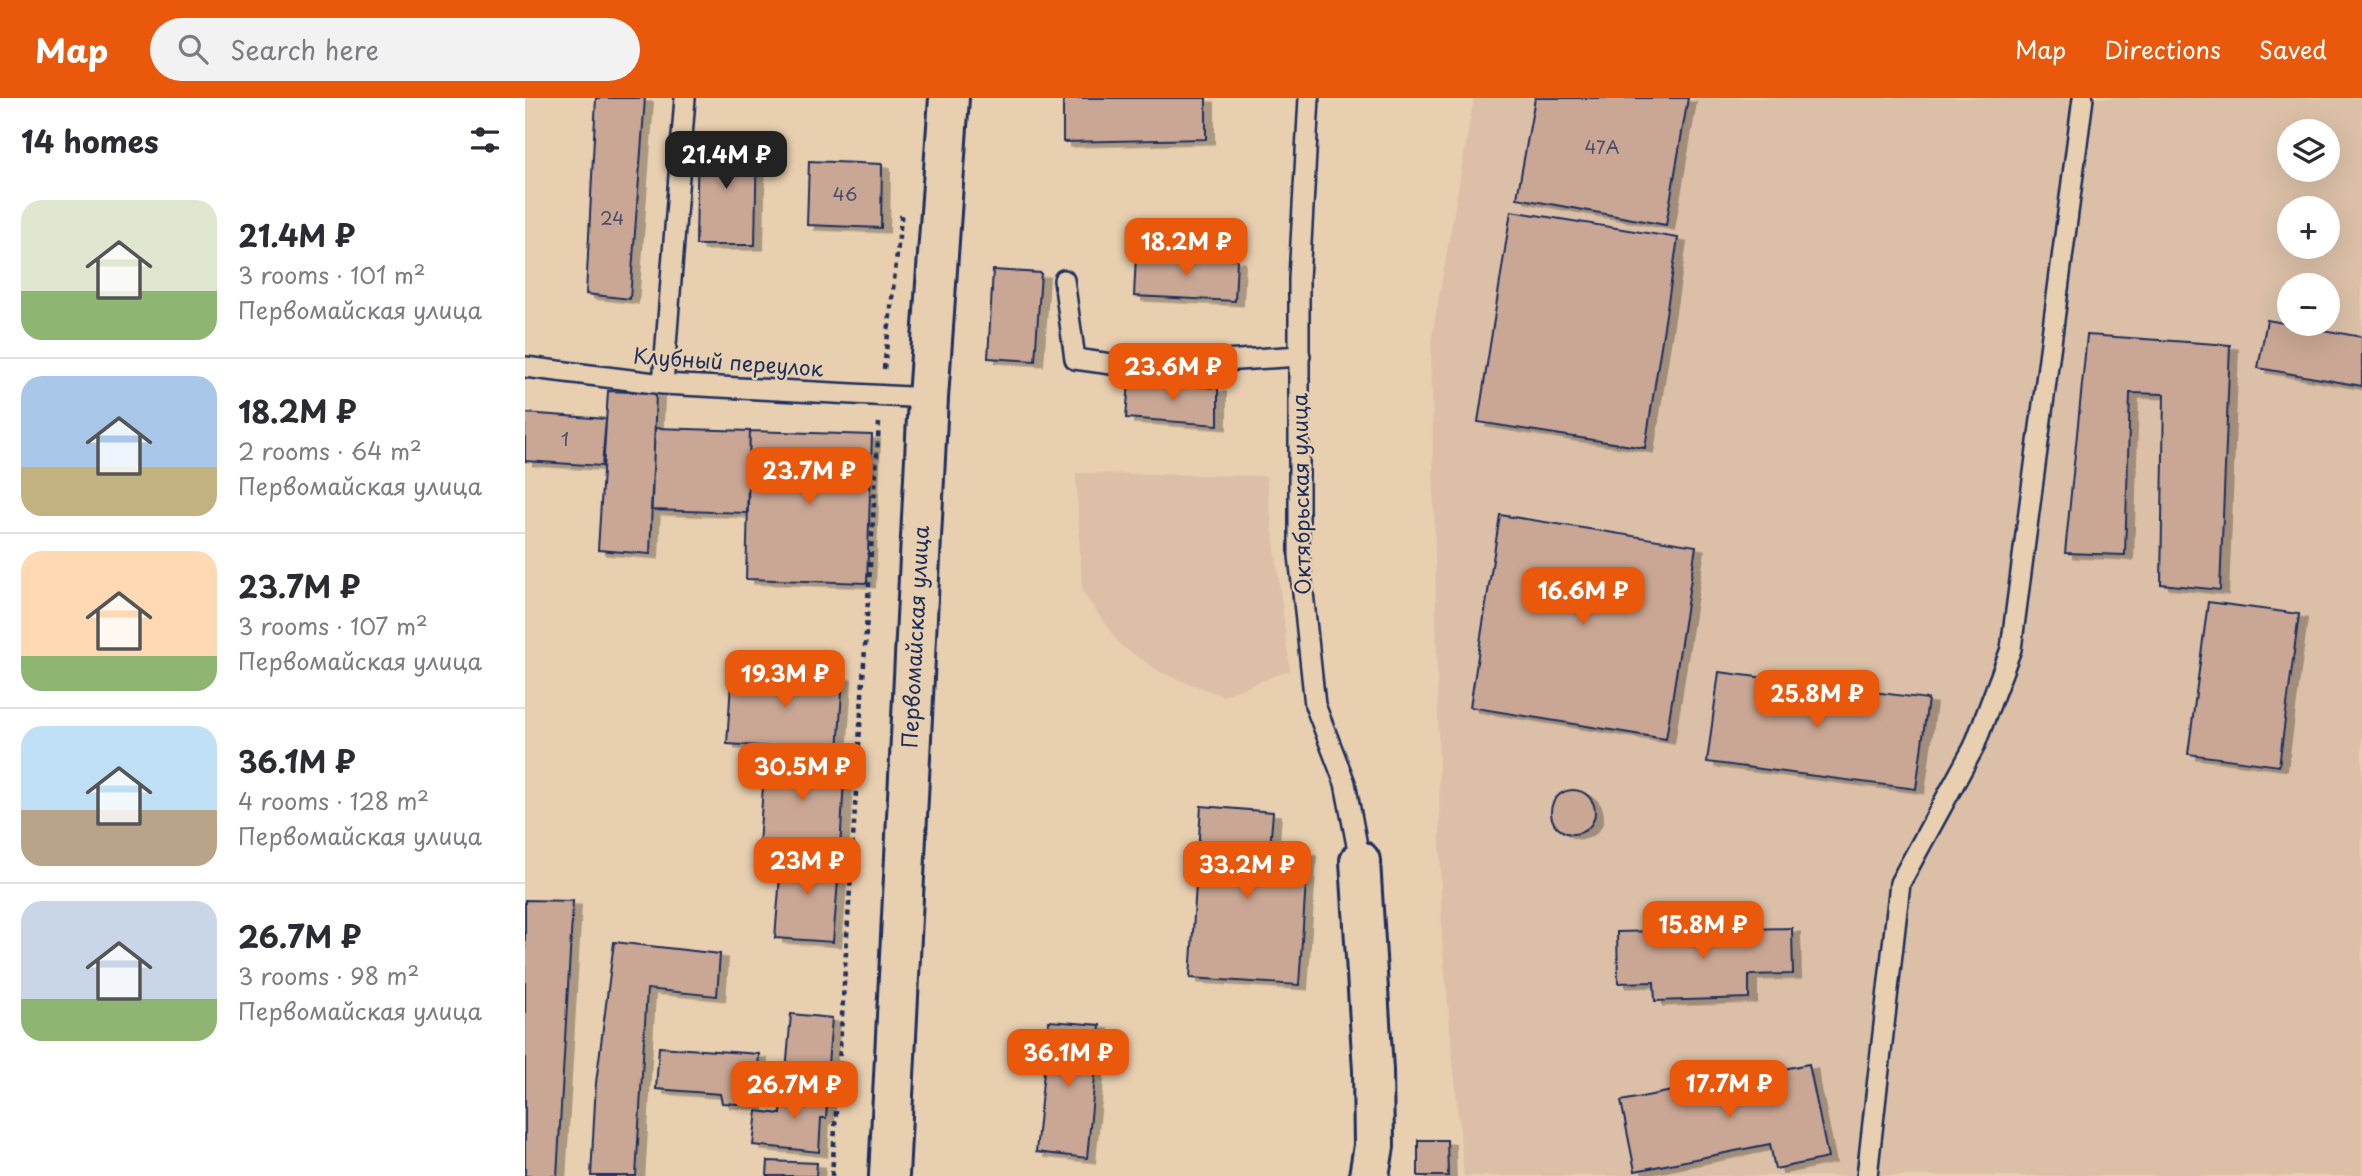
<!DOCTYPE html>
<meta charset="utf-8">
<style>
:root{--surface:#fff;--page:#f2f2f3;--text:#2b2b33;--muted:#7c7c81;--line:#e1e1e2;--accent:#ea580c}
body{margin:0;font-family:"Playpen Sans",sans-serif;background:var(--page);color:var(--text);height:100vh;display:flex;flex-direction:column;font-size:26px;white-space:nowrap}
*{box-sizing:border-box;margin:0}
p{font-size:23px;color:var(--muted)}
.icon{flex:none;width:38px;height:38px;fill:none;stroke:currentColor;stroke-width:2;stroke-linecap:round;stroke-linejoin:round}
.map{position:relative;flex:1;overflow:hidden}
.side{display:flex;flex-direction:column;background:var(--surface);width:525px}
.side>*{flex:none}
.buttons{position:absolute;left:1752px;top:21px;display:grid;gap:14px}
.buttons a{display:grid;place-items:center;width:63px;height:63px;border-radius:50%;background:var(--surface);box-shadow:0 7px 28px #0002;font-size:35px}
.price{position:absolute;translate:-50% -60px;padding:0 16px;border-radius:14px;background:var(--accent);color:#fff;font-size:23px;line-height:46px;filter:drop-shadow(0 2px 4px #0008)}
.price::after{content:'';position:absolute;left:50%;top:42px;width:21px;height:16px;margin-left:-10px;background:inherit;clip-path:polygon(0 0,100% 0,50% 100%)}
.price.on{background:#222;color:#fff}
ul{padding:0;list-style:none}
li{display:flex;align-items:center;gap:21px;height:175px;padding:0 21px}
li+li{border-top:2px solid var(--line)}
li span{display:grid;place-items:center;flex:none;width:196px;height:140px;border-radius:21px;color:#555}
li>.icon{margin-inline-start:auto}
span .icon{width:84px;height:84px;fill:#fffc;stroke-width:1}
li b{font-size:30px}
h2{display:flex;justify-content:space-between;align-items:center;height:84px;padding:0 21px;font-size:30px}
header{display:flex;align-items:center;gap:42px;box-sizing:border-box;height:98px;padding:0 35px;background:var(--accent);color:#fff}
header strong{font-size:33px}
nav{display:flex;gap:38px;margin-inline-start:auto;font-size:24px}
.search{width:490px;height:63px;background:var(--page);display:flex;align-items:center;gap:18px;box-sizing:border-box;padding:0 24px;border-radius:38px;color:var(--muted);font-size:26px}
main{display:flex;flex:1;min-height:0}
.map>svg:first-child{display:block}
.built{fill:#dbc0a7;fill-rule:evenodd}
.building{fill:#caa794;stroke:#1b2f5e;stroke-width:2;filter:url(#shadow)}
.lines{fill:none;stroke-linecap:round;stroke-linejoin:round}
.lane-casing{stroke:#1b2f5e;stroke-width:24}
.street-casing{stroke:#1b2f5e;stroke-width:44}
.secondary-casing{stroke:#1b2f5e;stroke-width:44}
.path{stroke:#1b2f5e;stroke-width:4.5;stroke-dasharray:5 5;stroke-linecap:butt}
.lane{stroke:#e8cfb0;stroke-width:19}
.street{stroke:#e8cfb0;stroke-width:38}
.secondary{stroke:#e8cfb0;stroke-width:38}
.labels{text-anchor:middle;stroke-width:5;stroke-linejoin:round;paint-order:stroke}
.number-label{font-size:18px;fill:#474d6c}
.street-label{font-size:21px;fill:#1b2f5e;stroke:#e8cfb0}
</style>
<header>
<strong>Map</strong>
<div class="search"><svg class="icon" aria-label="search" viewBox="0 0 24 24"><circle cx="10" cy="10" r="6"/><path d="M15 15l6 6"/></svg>Search here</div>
<nav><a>Map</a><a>Directions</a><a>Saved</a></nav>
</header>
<main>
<section class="side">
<h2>14 homes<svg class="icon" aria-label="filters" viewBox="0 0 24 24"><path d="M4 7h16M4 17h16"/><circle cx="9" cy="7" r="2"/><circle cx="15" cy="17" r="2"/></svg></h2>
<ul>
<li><span style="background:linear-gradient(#dfe7d0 65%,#8fb573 0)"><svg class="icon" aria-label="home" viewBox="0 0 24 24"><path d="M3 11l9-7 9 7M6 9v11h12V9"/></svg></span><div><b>21.4M ₽</b><p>3 rooms · 101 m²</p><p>Первомайская улица</p></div></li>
<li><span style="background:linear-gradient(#a9c7e8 65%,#c2b280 0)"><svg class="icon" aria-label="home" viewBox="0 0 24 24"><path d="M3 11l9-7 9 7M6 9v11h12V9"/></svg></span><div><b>18.2M ₽</b><p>2 rooms · 64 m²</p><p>Первомайская улица</p></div></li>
<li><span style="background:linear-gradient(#ffd9b3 75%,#8fb573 0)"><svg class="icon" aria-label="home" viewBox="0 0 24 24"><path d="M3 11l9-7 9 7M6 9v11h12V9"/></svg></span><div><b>23.7M ₽</b><p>3 rooms · 107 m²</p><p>Первомайская улица</p></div></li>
<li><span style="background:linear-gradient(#bfe0f5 60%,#b9a48a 0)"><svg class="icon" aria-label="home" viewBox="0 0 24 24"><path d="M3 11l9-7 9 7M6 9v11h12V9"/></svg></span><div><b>36.1M ₽</b><p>4 rooms · 128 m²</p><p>Первомайская улица</p></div></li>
<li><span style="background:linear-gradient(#c9d6e8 70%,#8fb573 0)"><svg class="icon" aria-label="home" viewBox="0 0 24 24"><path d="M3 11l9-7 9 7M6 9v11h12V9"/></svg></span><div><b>26.7M ₽</b><p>3 rooms · 98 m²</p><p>Первомайская улица</p></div></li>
</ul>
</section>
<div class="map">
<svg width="1837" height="1078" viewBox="0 0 1837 1078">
<defs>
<filter id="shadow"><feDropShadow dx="8" dy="4.5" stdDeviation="0" flood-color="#0004"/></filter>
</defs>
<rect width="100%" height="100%" fill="#e8cfb0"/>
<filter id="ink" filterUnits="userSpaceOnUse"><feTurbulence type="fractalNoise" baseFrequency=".0143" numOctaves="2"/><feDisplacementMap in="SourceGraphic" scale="14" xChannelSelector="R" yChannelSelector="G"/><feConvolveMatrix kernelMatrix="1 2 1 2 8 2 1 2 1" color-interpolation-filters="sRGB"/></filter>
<g filter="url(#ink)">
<!-- built -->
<path class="built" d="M949,0H1837V1078H939L917,844L906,244ZM1764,33H1802V72H1764ZM1764,110H1802V149H1764ZM1764,187H1802V226H1764Z
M551,375L741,378L765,572L698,598L637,575L595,547L557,493Z"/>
<!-- building -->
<path class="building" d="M71,0H120L105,201L61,196Z
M538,0H681V41L538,44Z
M1010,0H1163L1141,127L992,100Z
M173,38L232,39L230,147H171Z
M284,63L357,66L356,130L282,127Z
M986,113L1153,140L1120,350L953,324Z
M611,157L712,161L710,203L609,198Z
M468,172L516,175L510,263L463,260Z
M1742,222L1837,239V288L1733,270Z
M1562,237L1705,247L1695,492L1636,486L1639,296L1605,295L1600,457L1540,455Z
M604,283L693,290V327L601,320Z
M83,293L131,295L125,456L73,452Z
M0,315L81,321L77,368L0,363Z
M130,330L225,333L222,415L126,412Z
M225,333L347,337L342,485L221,481Z
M975,417L1171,448L1141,641L945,609Z
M1683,504L1774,516L1754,668L1663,656Z
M207,570L318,578L313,653L202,646Z
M1194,574L1403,601L1391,691L1182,664Z
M240,658L320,663L315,752L234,748Z
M1026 714a22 22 0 1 1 44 0a22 22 0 1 1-44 0Z
M676,708L748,714L745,751L783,754L774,887L665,880Z
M257,754L315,758L308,844L250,840Z
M0,802L48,803L32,1078H0Z
M1267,830L1268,876L1224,877V900L1130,903L1129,884L1093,885L1092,834Z
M89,844L195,856L192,898L122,891L111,1078H66L71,985Z
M266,916L307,920L301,989L260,985Z
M524,923L575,927L562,1060L511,1054Z
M134,949L234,956L230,1007L197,1005L195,996L131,991Z
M1284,966L1303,1060L1250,1071L1245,1046L1110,1073L1096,1003Z
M257,989L303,992L301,1020H296L294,1054L228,1047L232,1013L256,1016Z
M893,1042H922L923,1078H893Z
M243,1063L292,1065L291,1078H242Z"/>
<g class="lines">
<!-- lane casing -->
<g class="lane-casing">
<path id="lane" d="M784,0L774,181V457L790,607L820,685L835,763
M539,182L550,261L608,269L775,258
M0,269L138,286L403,300
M138,286L160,0
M1342,1078L1375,785L1449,649L1486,551L1558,0"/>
</g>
<!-- street casing -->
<g class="street-casing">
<path id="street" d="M835,763L848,972L849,1048L844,1078"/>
</g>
<!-- secondary casing -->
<g class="secondary-casing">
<path id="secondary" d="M364,1078L403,300L424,0"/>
</g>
<!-- path -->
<path class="path" d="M359,271L377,112
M307,1078L354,325"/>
<!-- lane -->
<use href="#lane" class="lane"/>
<!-- street -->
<use href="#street" class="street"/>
<!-- secondary -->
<use href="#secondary" class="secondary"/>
</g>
</g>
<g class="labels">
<!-- number labels -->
<g class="number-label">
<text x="1077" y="56">47А</text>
<text x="320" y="103">46</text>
<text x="87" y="127">24</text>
<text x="40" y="348">1</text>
</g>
<!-- street labels -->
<g class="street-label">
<text transform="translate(203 265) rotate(4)" y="7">Клубный переулок</text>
<text transform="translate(777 396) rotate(-91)" y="7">Октябрьская улица</text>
<text transform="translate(391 539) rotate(-87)" y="7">Первомайская улица</text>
</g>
</g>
</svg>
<div class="buttons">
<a><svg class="icon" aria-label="layers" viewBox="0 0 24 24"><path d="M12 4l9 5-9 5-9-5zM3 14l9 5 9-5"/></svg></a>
<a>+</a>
<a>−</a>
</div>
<b class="price on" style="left:201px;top:93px">21.4M ₽</b>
<b class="price" style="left:661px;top:180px">18.2M ₽</b>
<b class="price" style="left:648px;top:305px">23.6M ₽</b>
<b class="price" style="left:284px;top:409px">23.7M ₽</b>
<b class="price" style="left:1058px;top:529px">16.6M ₽</b>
<b class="price" style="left:260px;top:612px">19.3M ₽</b>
<b class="price" style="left:1292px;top:632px">25.8M ₽</b>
<b class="price" style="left:277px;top:705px">30.5M ₽</b>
<b class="price" style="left:282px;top:799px">23M ₽</b>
<b class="price" style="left:722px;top:803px">33.2M ₽</b>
<b class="price" style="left:1178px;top:863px">15.8M ₽</b>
<b class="price" style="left:543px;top:991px">36.1M ₽</b>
<b class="price" style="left:1204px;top:1022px">17.7M ₽</b>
<b class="price" style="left:269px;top:1023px">26.7M ₽</b>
</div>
</main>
